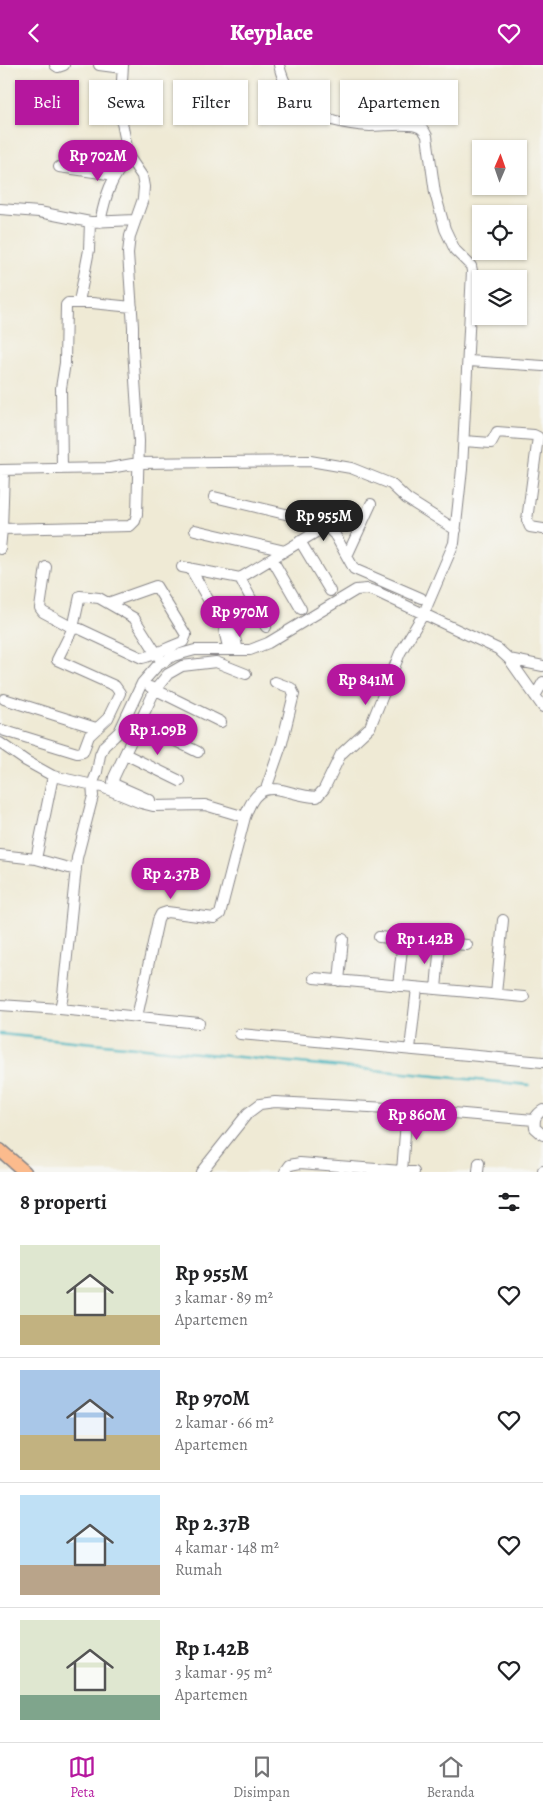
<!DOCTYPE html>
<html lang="id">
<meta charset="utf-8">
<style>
:root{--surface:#fff;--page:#f6f6f6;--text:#202124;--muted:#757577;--line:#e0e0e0;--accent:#b5179e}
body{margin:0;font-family:Alegreya,serif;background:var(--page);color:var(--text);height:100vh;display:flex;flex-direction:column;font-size:19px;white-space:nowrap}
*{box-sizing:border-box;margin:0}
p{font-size:16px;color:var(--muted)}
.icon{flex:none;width:28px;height:28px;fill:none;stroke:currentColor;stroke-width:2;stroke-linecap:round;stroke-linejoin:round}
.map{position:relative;height:1107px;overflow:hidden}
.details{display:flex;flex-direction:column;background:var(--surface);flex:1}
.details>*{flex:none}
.guide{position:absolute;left:15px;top:15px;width:514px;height:45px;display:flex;gap:10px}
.needle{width:32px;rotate:2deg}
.buttons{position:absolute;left:472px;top:75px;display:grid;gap:10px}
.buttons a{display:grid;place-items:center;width:55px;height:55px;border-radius:0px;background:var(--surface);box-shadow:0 1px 4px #0004;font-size:25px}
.price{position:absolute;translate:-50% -42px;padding:0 11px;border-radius:18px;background:var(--accent);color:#fff;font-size:16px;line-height:32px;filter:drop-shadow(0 1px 2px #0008)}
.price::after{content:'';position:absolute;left:50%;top:30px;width:15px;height:11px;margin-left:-8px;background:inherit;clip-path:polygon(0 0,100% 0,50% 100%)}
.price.selected{background:#222;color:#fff}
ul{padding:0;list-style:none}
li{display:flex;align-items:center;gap:15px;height:125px;padding:0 20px}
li+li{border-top:1px solid var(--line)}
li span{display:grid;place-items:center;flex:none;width:140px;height:100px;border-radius:0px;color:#555}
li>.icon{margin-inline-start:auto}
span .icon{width:60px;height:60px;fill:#fffc;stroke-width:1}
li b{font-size:21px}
h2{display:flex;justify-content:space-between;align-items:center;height:60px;padding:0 20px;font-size:21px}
.tag{padding:0 18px;border-radius:0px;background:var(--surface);box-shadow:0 1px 4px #0004;font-size:18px;line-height:45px}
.tag.selected{background:var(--accent);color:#fff}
header{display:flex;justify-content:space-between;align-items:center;height:65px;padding:0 20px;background:var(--accent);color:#fff;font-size:22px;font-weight:800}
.menu{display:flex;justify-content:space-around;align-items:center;height:70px;border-top:1px solid var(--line);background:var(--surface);font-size:14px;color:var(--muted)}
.menu a{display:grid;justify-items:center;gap:2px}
.menu .selected{color:var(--accent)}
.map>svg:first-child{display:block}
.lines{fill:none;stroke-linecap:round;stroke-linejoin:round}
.stream{stroke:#43b2bd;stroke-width:2.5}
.minor-casing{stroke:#888688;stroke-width:12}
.major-casing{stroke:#888688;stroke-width:15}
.minor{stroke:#fff;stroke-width:10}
.major{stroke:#fbbb8d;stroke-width:12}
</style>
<header><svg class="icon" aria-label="back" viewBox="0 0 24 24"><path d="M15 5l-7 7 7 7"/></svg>Keyplace<svg class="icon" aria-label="heart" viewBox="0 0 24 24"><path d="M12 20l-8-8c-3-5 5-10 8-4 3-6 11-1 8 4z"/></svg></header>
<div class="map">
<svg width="543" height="1107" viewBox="0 0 543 1107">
<rect width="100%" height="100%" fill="#f6f6f2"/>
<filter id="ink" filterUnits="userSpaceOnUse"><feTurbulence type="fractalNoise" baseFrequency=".02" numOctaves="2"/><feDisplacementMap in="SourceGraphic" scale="10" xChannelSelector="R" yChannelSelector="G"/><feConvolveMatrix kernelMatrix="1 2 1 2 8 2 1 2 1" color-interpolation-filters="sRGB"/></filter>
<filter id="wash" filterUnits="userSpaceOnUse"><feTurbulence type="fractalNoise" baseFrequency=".0096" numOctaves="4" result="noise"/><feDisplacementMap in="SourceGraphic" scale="20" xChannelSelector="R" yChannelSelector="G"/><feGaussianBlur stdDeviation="1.12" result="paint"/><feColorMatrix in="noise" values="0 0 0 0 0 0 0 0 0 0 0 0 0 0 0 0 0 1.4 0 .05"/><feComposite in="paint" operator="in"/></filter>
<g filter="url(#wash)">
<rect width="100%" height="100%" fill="#efead5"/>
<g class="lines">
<!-- stream -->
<path class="stream" d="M0,969L529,1020"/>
</g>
</g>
<g filter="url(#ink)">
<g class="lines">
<!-- minor casing -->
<g class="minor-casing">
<path id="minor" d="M55,0L58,2L64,0
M99,0L122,3
M59,102L115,110
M0,144L39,147L90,157L135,155
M100,157C106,129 110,115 129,92
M79,237L89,185L90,157
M469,296L543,301
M464,376L491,378L497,367L534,370L538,372L527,455L530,462L543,464
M62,404L61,323L65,298L66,240L68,238H92L132,242
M0,405L110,403L138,398L310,396L351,403L391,419L407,434L456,465
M214,432L319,457L326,461L335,470L354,504L421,533
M2,464L130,461L135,456L137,449L139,376L133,284V262L128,188L130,171L143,134L144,122L142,111L129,92L120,48L123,0
M195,465L285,486
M300,476L330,526
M0,484L2,464L4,406
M347,491L371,439
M272,494L301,544
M46,502L40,543L43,547L73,563L80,564L142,593C151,592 172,580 183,577L186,570L156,521L108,538
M182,502L240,513L326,461L334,442
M190,503L224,562C233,568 237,574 237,585
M240,513L266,562
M224,562C224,571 228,576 228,585
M509,594L543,642
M150,622L221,657
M535,631L543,617
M4,634L96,663
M139,658L198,687
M2,665L77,688L83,687L89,671L108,653L120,628L115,621L57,595L73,563L80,531L99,533L134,553L162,597
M0,678L26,696L53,711L102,722L141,738L153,741L205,740L245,752
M125,689L180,716
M266,724L282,678L294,629L291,623L275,617
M150,735L116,720L113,717L114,712L155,625L168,609L182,601L216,597L246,609
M0,790L36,794L76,805
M36,794L53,711
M379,872L467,880
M314,913L524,932
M339,916L343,874
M398,921L403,874
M436,924L440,878
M496,929L503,855
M0,940L60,944L63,930L77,793L93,731L92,720L97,707L100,690L104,681L119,667L142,618L157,601L173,591L195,585H250L268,578L356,525L367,524L377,527L498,584L509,594L543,601
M60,944L199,958
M137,952L158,855L161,849L167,847L214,853L220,849L245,752C261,705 283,731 317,732L324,724L341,689L370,662L400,588L424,548L454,478L462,404L472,206L471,201L455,185L445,164L435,128L427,71C425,66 421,62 416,61C404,58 384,61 370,61C328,59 289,45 279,0
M240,969L543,997
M410,984L417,923
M543,1045C535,1050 534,1054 535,1063L543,1070
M402,1106L407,1044
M201,1107L248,1048L260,1039L275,1037L407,1044L534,1055
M285,1107L290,1100L300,1098L414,1107
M478,1107L479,1098
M543,1107V1106"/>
</g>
<!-- major casing -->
<g class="major-casing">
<path id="major" d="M0,1085L25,1107"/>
</g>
<!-- minor -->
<use href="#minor" class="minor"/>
<!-- major -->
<use href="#major" class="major"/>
</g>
</g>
</svg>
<div class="buttons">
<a><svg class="needle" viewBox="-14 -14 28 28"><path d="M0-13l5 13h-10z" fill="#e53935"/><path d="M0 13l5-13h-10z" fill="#757577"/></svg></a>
<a><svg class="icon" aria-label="locate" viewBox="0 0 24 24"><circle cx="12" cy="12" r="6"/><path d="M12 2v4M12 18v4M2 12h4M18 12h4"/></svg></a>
<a><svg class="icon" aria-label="layers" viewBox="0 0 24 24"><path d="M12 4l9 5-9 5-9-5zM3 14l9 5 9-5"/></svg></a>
</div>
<b class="price" style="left:98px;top:117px">Rp 702M</b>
<b class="price selected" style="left:324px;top:477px">Rp 955M</b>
<b class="price" style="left:240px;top:573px">Rp 970M</b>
<b class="price" style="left:366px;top:641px">Rp 841M</b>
<b class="price" style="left:158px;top:691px">Rp 1.09B</b>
<b class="price" style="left:171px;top:835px">Rp 2.37B</b>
<b class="price" style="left:425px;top:900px">Rp 1.42B</b>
<b class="price" style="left:417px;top:1076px">Rp 860M</b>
<div class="guide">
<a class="tag selected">Beli</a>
<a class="tag">Sewa</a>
<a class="tag">Filter</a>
<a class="tag">Baru</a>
<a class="tag">Apartemen</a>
</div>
</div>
<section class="details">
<h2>8 properti<svg class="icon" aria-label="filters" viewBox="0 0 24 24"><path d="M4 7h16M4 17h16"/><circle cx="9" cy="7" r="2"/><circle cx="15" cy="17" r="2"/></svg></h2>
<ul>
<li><span style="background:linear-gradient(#dfe7d0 70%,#c2b280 0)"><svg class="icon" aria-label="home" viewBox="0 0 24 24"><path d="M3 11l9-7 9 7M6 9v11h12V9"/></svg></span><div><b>Rp 955M</b><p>3 kamar · 89 m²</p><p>Apartemen</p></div><svg class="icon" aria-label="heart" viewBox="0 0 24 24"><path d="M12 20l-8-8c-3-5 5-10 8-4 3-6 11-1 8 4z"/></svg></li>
<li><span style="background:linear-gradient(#a9c7e8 65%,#c2b280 0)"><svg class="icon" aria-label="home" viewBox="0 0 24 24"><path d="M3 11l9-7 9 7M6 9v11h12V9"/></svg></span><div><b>Rp 970M</b><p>2 kamar · 66 m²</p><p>Apartemen</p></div><svg class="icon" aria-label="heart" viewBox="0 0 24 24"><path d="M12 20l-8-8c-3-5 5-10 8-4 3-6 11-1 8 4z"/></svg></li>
<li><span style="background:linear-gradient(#bfe0f5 70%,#b9a48a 0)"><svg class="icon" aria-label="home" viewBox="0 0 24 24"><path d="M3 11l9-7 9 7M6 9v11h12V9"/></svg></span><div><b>Rp 2.37B</b><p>4 kamar · 148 m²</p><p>Rumah</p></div><svg class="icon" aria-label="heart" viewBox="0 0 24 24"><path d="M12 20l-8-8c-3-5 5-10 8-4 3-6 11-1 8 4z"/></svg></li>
<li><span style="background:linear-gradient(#dfe7d0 75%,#7fa58c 0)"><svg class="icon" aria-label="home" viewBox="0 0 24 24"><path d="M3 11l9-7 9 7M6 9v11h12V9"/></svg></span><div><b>Rp 1.42B</b><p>3 kamar · 95 m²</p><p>Apartemen</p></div><svg class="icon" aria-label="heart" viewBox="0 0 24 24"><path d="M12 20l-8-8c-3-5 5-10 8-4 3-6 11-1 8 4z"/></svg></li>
</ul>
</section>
<nav class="menu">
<a class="selected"><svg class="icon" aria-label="map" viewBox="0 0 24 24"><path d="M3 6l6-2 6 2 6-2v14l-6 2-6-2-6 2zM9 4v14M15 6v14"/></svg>Peta</a>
<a><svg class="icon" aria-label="saved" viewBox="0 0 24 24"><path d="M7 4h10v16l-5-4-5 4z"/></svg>Disimpan</a>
<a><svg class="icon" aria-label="home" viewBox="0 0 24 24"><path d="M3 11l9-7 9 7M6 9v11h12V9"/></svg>Beranda</a>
</nav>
